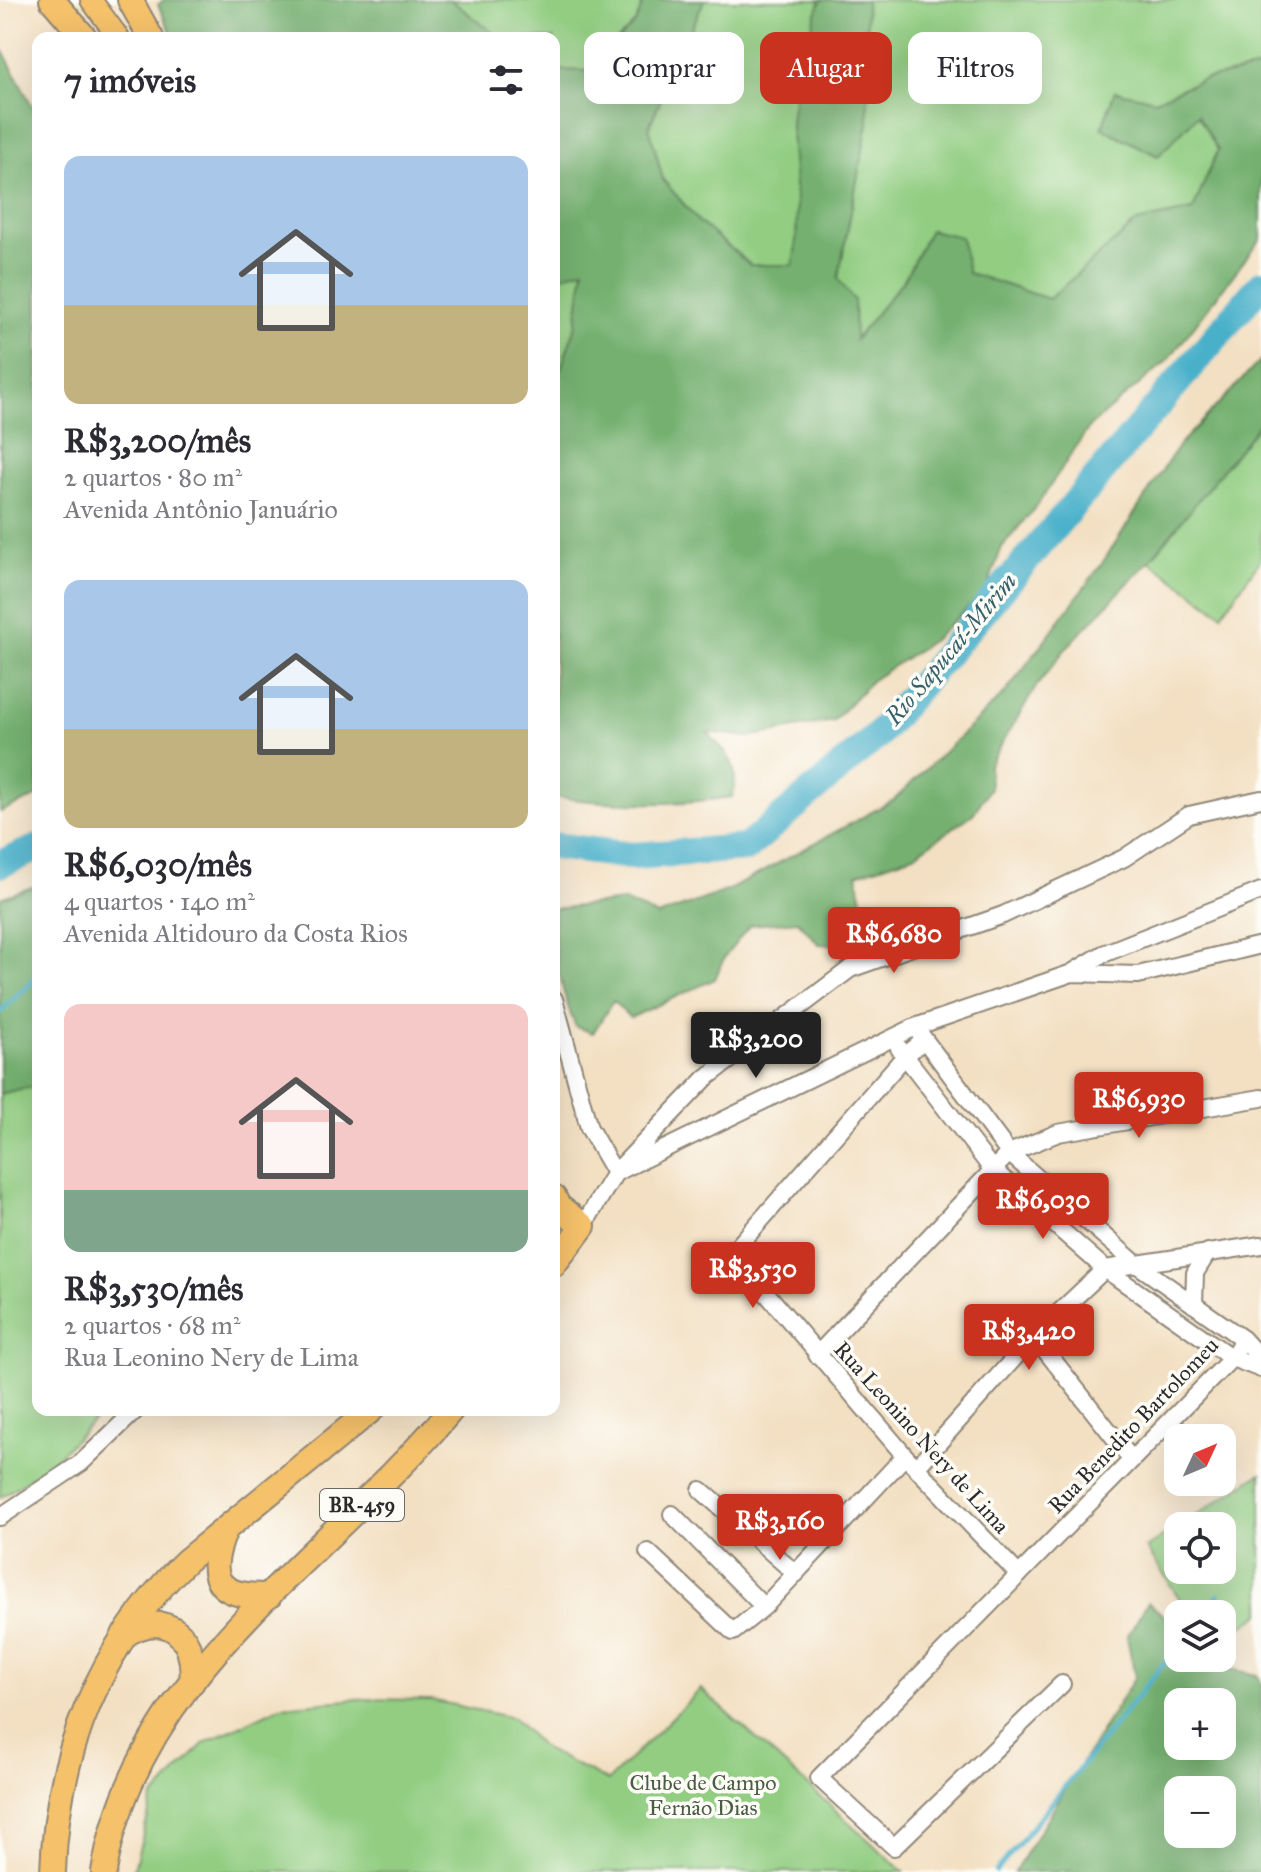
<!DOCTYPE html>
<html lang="pt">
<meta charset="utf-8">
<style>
:root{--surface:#fff;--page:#f2f2f3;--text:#2b2b33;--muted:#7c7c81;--accent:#c8321e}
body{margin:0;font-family:"IM FELL Great Primer",serif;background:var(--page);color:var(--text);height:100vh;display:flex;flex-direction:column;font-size:30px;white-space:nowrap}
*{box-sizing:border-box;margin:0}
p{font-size:26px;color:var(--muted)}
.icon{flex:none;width:44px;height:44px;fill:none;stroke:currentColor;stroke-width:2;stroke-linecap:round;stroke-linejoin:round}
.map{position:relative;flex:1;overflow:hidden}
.details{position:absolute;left:32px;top:32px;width:528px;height:1384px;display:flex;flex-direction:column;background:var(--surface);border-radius:16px;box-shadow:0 8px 32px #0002}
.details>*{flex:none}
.banner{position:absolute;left:584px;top:32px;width:556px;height:72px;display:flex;gap:16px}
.needle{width:52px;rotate:46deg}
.buttons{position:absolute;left:1164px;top:1424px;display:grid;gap:16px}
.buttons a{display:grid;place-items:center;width:72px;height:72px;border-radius:16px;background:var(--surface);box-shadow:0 8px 32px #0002;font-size:40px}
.price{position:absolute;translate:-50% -68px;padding:0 18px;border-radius:8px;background:var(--accent);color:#fff;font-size:26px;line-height:52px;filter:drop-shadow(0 2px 4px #0008)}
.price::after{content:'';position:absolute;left:50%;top:48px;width:24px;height:18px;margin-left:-12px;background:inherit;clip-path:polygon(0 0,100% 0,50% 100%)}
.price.selected{background:#222;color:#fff}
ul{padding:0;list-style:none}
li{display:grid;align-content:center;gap:16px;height:424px;padding:0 32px}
li span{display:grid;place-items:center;height:248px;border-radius:16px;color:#555}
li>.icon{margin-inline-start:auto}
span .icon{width:144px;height:144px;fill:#fffc;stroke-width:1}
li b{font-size:34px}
h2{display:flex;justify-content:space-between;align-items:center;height:96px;padding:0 32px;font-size:34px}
.chip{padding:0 28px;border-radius:16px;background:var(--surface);box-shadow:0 8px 32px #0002;font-size:28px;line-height:72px}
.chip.selected{background:var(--accent);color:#fff}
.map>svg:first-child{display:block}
.green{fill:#92cd82;stroke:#5e7c56;stroke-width:2}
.forest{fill:#75b070;stroke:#506e4e;stroke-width:2;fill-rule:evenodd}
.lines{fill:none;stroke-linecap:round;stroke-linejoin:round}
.stream{stroke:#4ab0ca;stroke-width:5}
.river{stroke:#4ab0ca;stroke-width:28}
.minor-casing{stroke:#8f8677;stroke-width:20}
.major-casing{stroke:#8f8677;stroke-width:24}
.highway-casing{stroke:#8f8677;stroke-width:28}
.minor{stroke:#fff;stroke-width:16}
.major{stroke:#f5c16b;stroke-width:20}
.highway{stroke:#f5c16b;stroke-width:24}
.labels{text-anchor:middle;stroke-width:7;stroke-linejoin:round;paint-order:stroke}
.shield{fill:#fdfcf7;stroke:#6a6a68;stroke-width:2}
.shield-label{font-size:20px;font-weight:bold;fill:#2b2b2b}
.street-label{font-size:22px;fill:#2b2b2b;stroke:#fdfcf7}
.park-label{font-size:22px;fill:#4a5c45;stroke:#fdfcf7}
.water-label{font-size:24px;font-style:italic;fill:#37606b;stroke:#fdfcf7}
</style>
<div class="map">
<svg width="1261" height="1872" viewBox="0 0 1261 1872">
<rect width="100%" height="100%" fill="#fdfcf7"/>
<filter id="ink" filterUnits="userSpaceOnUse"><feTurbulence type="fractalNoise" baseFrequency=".0125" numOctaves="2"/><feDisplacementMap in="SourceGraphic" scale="16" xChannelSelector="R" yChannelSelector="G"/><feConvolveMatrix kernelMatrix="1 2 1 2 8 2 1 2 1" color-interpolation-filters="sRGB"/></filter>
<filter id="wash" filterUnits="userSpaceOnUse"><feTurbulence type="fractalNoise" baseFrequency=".006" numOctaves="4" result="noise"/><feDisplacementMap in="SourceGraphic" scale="32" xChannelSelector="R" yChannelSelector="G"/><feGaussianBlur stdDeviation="1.8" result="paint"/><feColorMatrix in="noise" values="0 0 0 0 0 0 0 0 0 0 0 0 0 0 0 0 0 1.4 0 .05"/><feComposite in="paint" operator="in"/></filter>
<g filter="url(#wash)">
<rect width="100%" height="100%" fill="#f3e0c3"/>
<!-- green -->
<path class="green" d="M451,0H644L636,22L587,71L554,70V38H499Z
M704,0H821L791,122L799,201L794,265H751L699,222L663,180L649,127Z
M866,0H1261V68L1204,79L1155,100L1115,91L1102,128L1158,156L1197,114L1218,150L1193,210L1137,222L1049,299L968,273L930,230L905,278L854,341L838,279L868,123Z
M584,268L576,325L554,388V278Z
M1261,422V559L1222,614L1149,561Z
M28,1087L38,1091V1410H104L47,1467L0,1498V1094Z
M1261,1473V1614L1222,1639V1614H1190L1146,1548L1178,1527V1570H1222V1526H1180Z
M701,1689L904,1872H133L153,1798L204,1743L281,1706L359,1699L431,1700L513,1718L544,1749L608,1781Z"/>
<!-- forest -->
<path class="forest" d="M163,0H451L499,38H174L158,5Z
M644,0H704L649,126L663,180L699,222L750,265H793C802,218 792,173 791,125C791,103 812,22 821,0H866L868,123L838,279L854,300L855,340L905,278L930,230L961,237L968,273L1049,299L1137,222L1193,210L1218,150L1198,115L1158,156L1102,128L1115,91L1155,100L1204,79L1261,68V239L1168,360L1090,426L1038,504L1002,547L986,591L933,640L871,681L833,721L748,737L707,732C726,753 742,764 732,797C672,806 614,805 554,797V482L559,449L554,388L576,325L584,269L554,278V70L588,71L636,22Z
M0,45L38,117V796L0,812Z
M1261,360V422L1149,561L1068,646L1036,687L989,765L990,788L973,814L914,855L857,874L871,947L819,944L798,921L750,925L724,958L715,979L630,1018L613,1001L593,1033L576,1027C559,990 554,949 554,909L624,901L658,916L729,890L894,800L1005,693L1101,565L1179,445Z
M38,885V1091L28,1087L0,1094V898Z
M1148,1602L1178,1628V1658H1207L1213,1665L1257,1675L1261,1682V1872H1014L1135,1677L1127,1637ZM1222,1702V1746H1178V1702ZM1222,1790V1834H1178V1790Z"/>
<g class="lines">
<!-- stream -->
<path class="stream" d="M0,1012L38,976
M1204,1614L1219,1595
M996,1872L1178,1646"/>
<!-- river -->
<path class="river" d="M554,846L632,856L746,848L877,736L1261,284
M0,864L38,848"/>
</g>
</g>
<g filter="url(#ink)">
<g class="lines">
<!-- minor casing -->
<g class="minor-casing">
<path id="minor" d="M1073,972L1103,954L1261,891
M554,999L589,1128L615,1173L915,1027L1072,973L1138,975L1261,945
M918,1031L1009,1153L1135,1263L1243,1339L1261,1359
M924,1040L905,1056L732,1253L905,1456L1019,1575
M899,1048L992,1169L1105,1269L1232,1358L1261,1369
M583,1226L615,1173L706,1078L850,969L1003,915L1124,858L1189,815L1261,799
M1194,1305L1195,1273L1208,1252
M1034,1336L1132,1460
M817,1355L1009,1153L1058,1133L1261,1098
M917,1467L1034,1336L1105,1269L1261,1245
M701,1490L796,1574
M672,1514L764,1607
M0,1517L81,1463L136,1410
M648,1552L733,1632L764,1607L905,1456
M1062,1684L894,1847L819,1778L1232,1358L1243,1339"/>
</g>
<!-- major casing -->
<g class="major-casing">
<path id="major" d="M91,0L119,38"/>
</g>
<!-- highway casing -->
<g class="highway-casing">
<path id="highway" d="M52,0L85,38
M130,0L151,38
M554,1198L558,1206L583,1226L554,1264
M225,1530C205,1579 216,1597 269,1596
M124,1635C167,1608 197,1636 192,1682
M53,1872C56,1754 101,1643 186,1561L371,1410
M104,1872C135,1672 331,1555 451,1410"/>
</g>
<!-- minor -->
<use href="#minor" class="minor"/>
<!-- major -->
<use href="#major" class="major"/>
<!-- highway -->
<use href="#highway" class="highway"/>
</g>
</g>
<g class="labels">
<!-- shield labels -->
<rect class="shield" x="320" y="1489" width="84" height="32" rx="6"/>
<g class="shield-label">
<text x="362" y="1512">BR-459</text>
</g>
<!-- street labels -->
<g class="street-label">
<text transform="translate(1133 1425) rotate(-46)" y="8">Rua Benedito Bartolomeu</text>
<text transform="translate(922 1437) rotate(48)" y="8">Rua Leonino Nery de Lima</text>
</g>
<!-- park labels -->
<g class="park-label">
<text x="703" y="1790">Clube de Campo<tspan x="703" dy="25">Fernão Dias</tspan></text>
</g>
<!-- water labels -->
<g class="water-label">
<text transform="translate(951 649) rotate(-50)" y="8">Rio Sapucaí-Mirim</text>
</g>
</g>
</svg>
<div class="buttons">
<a><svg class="needle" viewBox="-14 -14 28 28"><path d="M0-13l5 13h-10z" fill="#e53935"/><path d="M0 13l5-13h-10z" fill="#7c7c81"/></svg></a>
<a><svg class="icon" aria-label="locate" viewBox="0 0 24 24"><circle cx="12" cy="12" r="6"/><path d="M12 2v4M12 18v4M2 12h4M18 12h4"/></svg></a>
<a><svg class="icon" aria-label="layers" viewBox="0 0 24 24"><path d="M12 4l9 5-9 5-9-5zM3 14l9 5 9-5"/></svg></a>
<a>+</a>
<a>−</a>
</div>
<b class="price" style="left:894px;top:975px">R$6,680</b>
<b class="price selected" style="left:756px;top:1080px">R$3,200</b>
<b class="price" style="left:1139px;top:1140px">R$6,930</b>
<b class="price" style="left:1043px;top:1241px">R$6,030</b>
<b class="price" style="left:753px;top:1310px">R$3,530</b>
<b class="price" style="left:1029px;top:1372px">R$3,420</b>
<b class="price" style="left:780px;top:1562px">R$3,160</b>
<div class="banner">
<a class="chip">Comprar</a>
<a class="chip selected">Alugar</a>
<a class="chip">Filtros</a>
</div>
<section class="details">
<h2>7 imóveis<svg class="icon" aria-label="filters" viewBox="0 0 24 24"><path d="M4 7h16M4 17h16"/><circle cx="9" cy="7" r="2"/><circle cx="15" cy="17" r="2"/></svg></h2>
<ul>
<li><span style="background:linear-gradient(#a9c7e8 60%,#c2b280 0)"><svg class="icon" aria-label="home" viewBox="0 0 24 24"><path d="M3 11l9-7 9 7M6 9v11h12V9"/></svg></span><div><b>R$3,200/mês</b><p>2 quartos · 80 m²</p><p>Avenida Antônio Januário</p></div></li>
<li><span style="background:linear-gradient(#a9c7e8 60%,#c2b280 0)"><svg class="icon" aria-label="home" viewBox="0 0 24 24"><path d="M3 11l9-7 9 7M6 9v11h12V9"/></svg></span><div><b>R$6,030/mês</b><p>4 quartos · 140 m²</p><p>Avenida Altidouro da Costa Rios</p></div></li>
<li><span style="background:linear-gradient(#f6c9c9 75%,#7fa58c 0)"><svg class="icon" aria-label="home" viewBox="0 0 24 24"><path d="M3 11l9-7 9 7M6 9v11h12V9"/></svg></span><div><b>R$3,530/mês</b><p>2 quartos · 68 m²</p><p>Rua Leonino Nery de Lima</p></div></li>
</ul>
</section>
</div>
